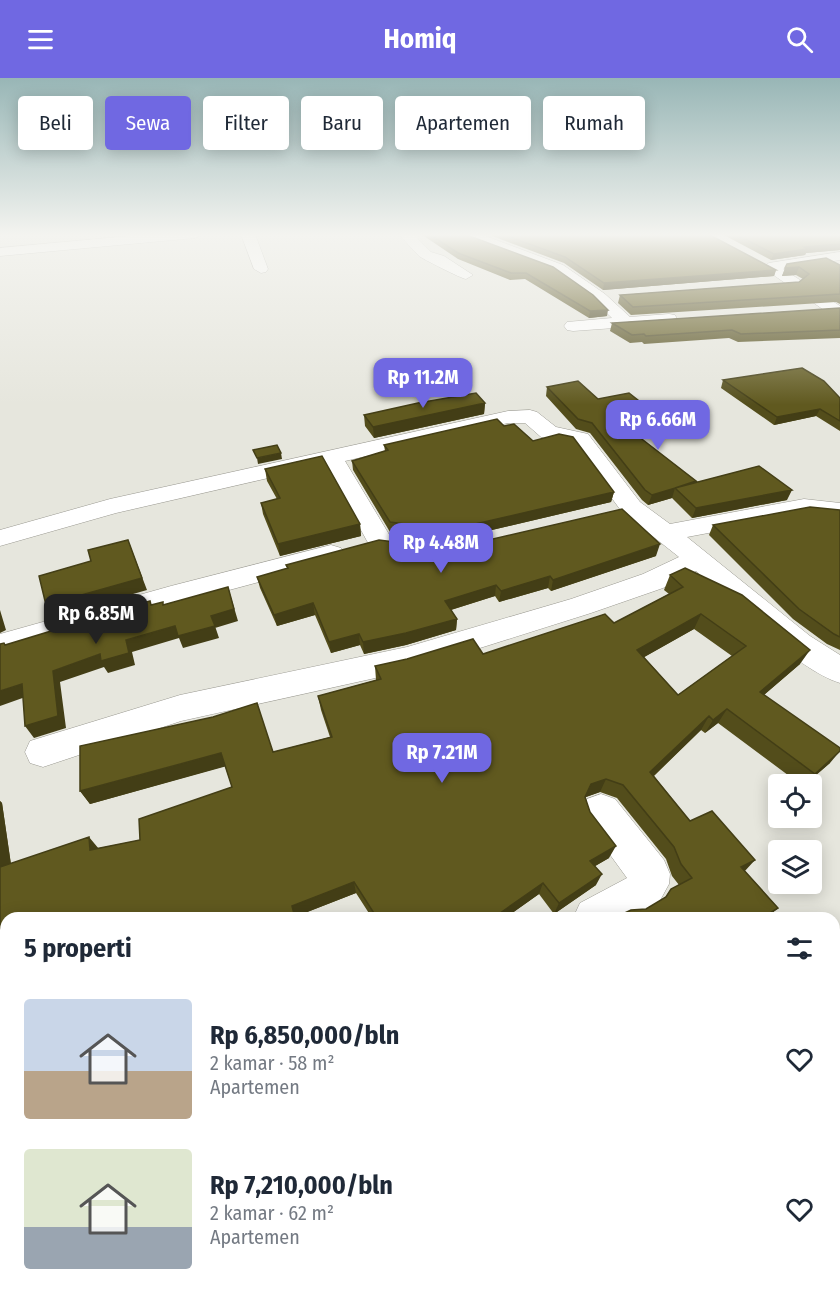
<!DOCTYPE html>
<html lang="id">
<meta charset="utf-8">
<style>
:root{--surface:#fff;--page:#f6f6f7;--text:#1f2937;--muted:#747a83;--accent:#7068e2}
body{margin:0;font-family:"Fira Sans Condensed",sans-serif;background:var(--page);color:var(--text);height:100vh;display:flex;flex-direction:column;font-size:22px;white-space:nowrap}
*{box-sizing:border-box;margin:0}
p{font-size:20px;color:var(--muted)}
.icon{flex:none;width:33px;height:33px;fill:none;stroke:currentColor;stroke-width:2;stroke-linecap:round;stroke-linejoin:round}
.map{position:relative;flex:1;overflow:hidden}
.side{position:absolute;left:0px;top:834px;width:840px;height:386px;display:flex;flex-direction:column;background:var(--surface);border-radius:18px 18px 0 0;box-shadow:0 3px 15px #0003}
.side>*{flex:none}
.guide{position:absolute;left:18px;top:18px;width:804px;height:54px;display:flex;gap:12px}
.fabs{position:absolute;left:768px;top:696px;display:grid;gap:12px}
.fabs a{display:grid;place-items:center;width:54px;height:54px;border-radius:6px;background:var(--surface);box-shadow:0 3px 15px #0003;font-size:30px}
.price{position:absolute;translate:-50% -51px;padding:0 14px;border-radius:12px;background:var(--accent);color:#fff;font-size:20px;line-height:39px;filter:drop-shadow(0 2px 3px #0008)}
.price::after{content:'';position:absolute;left:50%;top:36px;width:18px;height:14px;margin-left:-9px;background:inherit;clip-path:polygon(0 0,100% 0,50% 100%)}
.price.current{background:#222;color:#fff}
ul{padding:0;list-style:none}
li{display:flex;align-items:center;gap:18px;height:150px;padding:0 24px}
li span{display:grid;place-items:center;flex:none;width:168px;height:120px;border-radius:6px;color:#555}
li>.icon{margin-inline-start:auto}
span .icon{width:72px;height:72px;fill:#fffc;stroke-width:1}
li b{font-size:26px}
h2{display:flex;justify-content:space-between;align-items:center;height:72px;padding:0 24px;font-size:26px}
.pill{padding:0 21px;border-radius:6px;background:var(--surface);box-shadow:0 3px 15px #0003;font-size:21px;line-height:54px}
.pill.current{background:var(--accent);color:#fff}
header{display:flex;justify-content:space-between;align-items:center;height:78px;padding:0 24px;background:var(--accent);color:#fff;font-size:27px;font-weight:700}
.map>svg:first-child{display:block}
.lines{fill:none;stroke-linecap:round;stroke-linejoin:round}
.minor-casing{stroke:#9a9991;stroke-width:1}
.minor{fill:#fff;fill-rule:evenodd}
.wall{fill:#534d1b;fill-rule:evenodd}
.shaded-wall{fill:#433e16}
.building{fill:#60591f;stroke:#433e16;stroke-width:1.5;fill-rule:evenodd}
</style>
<header><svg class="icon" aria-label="menu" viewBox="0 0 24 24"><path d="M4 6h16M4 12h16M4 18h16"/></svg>Homiq<svg class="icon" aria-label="search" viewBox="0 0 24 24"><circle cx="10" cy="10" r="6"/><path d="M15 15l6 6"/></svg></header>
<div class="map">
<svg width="840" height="1219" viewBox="0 0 840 1219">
<rect width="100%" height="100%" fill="#e6e6dd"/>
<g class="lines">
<!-- minor casing -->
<g class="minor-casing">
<path id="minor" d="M151,156H202L195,160L0,178V170Z
M241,156H255L268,191L266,194L261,195L254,191Z
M399,156H413L431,174L444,178L473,197L466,201C462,201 421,180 419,178C412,171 405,163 399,156Z
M461,156H480L563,187L605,216L630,239L669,236L675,237L677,241L675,245L669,246L573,253L567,252L564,248L567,244L612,240L593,222L553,193L463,159Z
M840,174V182L783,191L840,228V240L834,239L762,189L769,185Z
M530,332L537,334L556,349L588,356L640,424L670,446L804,421L840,425V441L804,437L687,459L810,558L840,577V605C797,592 732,525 696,493L663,510L591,535L407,593L181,643L43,689L30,685L25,674L30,663L43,659L180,617L407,569L571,521L643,496L679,479L622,434L572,366L541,359L525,345H508L345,383L393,463L389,469L380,471L371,469L367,463L325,387L116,435L0,468V452L110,421L508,333Z
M331,467L341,470L345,476L341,482L177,526L0,578V556L171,508Z
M601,716L615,721L664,782L670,796L669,806L657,828L637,840H573L580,825L627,800L587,745L582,733L587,721Z
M204,1214H264L262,1219H202Z
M593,1214H653L655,1219H595Z"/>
</g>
<!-- minor -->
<use href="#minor" class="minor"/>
</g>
<!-- wall -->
<path class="wall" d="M421,156H464L607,238L589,240L525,201L510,202L458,181Z
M487,156H708L776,192L774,198L603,212L564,185Z
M722,156H840V172L806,175L805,177L771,182Z
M787,186L840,187V226L836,224L631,237L618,225L620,217L799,204L803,201L796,197L782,198Z
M840,230V260L738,264L729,260L644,266L642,264L630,265L610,253L612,245Z
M723,302L840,320V353L816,338L774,347L721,310Z
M547,309L598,321L659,350L634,355L696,403V405L787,422L692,440L672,420L648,427L642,422L590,355L576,351L546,318Z
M485,325L484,336L374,360L365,348L364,337Z
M504,348L533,363L614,414L611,424L449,462L390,454L353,392L352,383L385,373L384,367Z
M265,391L360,446L361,458L280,478L263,436L261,425L277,421L267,403Z
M840,432V572L827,566L793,541L709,457L713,447Z
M450,471L656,478L551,513L548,510L499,524L495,518L451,532L457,541L456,552L406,567L364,576L360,567L331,575L315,537L277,548L260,510L257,499L287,491L286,487Z
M670,497L800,586L764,617L830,685L806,706H800L718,645L705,655L701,652L654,698L690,743L745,793L778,830L766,840H614L646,831L664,821L671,811L679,807L672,798L666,781L617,720L600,714L586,719L585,721L609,780L595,788L596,807L554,836L539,816L505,840H372L356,815L297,838L6,840V1159H0V723L2,725L11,786L99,770L140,762L232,709L225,688L90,726L80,713L273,674L330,659L321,632L318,618L376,602L375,588L483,576L614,545L669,516L664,512ZM694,551L732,578L678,617L644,579Z
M834,930L839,938H840V1071L834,1059Z
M659,1214H834L840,1219H663Z"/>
<!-- shaded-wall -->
<path class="shaded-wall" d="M840,166V172L806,175L805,177L771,182L774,176L804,169Z
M799,189L796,197L782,198L785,190Z
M776,192L774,198L603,212L604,205Z
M608,232L607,238L589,240L590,233Z
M485,325L484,336L374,360L373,349Z
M820,331L816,338L774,347L777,339Z
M662,341L659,350L623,358L625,348Z
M281,375L282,381L258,386L257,380Z
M675,410L672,420L648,427L652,417Z
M792,412L787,422L692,440L696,430Z
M614,414L611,424L449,462V452Z
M360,446L361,458L280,478L278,466Z
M128,462L147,512L53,539L46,527Z
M660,466L656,478L551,513L553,502Z
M550,498L548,510L499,524L501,513Z
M496,507L495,518L444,534L445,523Z
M228,509L238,543L215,550L211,538Z
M313,525L315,537L277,548L274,537Z
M0,532L6,552L0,555Z
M701,536L694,551L632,586L637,572Z
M457,541L456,552L406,567L364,576L363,564Z
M175,548H215L219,560L183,570L179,560L132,574L135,587L108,595L104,589L60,604L66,650L34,660L25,648L53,593L100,576L126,562Z
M359,556L360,567L331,575L329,564Z
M810,572L800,586L751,628L760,614Z
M22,606L31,617L0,628V613Z
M727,631L718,645L705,655L713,642Z
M709,638L701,652L644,707L650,694Z
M840,673L830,685L805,706L815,696Z
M221,675L227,688L90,726L80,713Z
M606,701L600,714L586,719L580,732L591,706Z
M0,723L2,725L13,801L0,790Z
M89,759L99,771L90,772Z
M616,768L609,780L585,794L590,783Z
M755,782L744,794L741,789Z
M602,796L596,807L554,836L559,825Z
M354,804L356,815L297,838V840H295L292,828Z
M543,805L539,816L505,840H493Z
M778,830L766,840H762Z
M6,1151V1159H0V1153Z
M155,1214H170V1219H155Z"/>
<!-- building -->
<path class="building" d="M429,156H464L553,189L593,217L608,232L590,233L526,195H511L458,175Z
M502,156H708L776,192L604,205L565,179Z
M735,156H840V166L804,169L807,171L774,176Z
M826,180L840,187V216L633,229L620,217L799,204L809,196L799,189L785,190L787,186Z
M840,230V252L741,256L732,252L646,258L644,256L632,257L612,245Z
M802,290L824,303L840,320V343L820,331L777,339L723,302Z
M578,303L598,321L629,315L662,341L625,348L696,403L675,410L759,388L792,412L696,430L675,410L652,417L645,412L592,345L578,341L547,309Z
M476,315L485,325L373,349L364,337L418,325Z
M497,341L504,348L514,346L533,363L559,356L573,359L614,414L449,452L390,444L352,383L388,372L384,367Z
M277,367L281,375L257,380L253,372Z
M322,378L360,446L278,466L261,425L280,420L265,391Z
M810,429L840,432V559L834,556L799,531L713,447Z
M622,431L660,466L553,502L550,498L501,513L496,507L445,523L457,541L406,555L363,564L359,556L329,564L313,525L274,537L257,499L288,490L286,487L379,462L450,471Z
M128,462L142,500L46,527L39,498L91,483L88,472Z
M685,490L742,517L810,572L760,614L840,670V673L815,696L727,631L713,642L709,638L650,694L690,743L712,733L755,782L741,789L778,830L762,840H614L631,832L646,831L666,819L671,811L692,800L681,786L674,769L623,707L606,701L591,706L585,719L590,734L616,768L590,783L602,796L559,825L543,805L493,840H377L354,804L292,828L295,840H6V1151L0,1153V789L89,759L90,772L140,762L139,741L232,709L221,675L80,713V668L213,639L257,625L273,674L332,659L318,618L381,601L375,588L407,581L473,561L483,576L605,536L614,545L683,509L670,497ZM701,536L746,568L678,617L637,572Z
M228,509L234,531L211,538L215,548L178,558L175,548L126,562L129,575L101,583L100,576L53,593L58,638L25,648L22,606L0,613V566L4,565L5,567L150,523L151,527L163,524V527Z
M834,930L839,938H840V1032L834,1020Z
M834,1136L840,1143V1219H673L669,1214H834Z
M12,1214H155V1219H11Z
M284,1214H333L322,1219H285Z
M386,1214H619L620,1216L602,1217L603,1219H387Z"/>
<!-- sky -->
<linearGradient id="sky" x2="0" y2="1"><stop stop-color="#98b6b6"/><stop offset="0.48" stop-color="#f4f4f0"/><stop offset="1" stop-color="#f4f4f0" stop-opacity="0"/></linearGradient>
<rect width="840" height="327" fill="url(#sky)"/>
</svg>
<div class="fabs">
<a><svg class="icon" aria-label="locate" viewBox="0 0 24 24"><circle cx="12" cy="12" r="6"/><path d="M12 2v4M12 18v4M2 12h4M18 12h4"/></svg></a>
<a><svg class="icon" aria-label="layers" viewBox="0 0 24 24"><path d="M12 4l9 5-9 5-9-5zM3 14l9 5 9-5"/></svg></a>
</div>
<b class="price" style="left:423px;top:331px">Rp 11.2M</b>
<b class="price" style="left:658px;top:373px">Rp 6.66M</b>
<b class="price" style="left:441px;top:496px">Rp 4.48M</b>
<b class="price current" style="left:96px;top:567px">Rp 6.85M</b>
<b class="price" style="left:442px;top:706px">Rp 7.21M</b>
<div class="guide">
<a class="pill">Beli</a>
<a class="pill current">Sewa</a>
<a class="pill">Filter</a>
<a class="pill">Baru</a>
<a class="pill">Apartemen</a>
<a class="pill">Rumah</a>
</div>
<section class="side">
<h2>5 properti<svg class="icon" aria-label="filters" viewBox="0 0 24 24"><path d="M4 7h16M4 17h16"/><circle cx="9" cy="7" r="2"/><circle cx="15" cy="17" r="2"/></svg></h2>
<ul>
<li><span style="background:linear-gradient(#c9d6e8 60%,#b9a48a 0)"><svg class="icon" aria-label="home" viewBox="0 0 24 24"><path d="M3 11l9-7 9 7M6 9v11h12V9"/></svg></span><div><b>Rp 6,850,000/bln</b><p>2 kamar · 58 m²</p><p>Apartemen</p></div><svg class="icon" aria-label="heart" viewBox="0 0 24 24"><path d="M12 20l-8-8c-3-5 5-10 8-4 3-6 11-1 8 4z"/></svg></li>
<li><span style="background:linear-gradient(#dfe7d0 65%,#9aa5b1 0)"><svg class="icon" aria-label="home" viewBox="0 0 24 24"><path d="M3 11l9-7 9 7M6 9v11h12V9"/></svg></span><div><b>Rp 7,210,000/bln</b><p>2 kamar · 62 m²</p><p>Apartemen</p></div><svg class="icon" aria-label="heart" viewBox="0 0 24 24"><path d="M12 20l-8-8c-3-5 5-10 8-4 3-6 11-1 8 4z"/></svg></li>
</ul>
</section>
</div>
